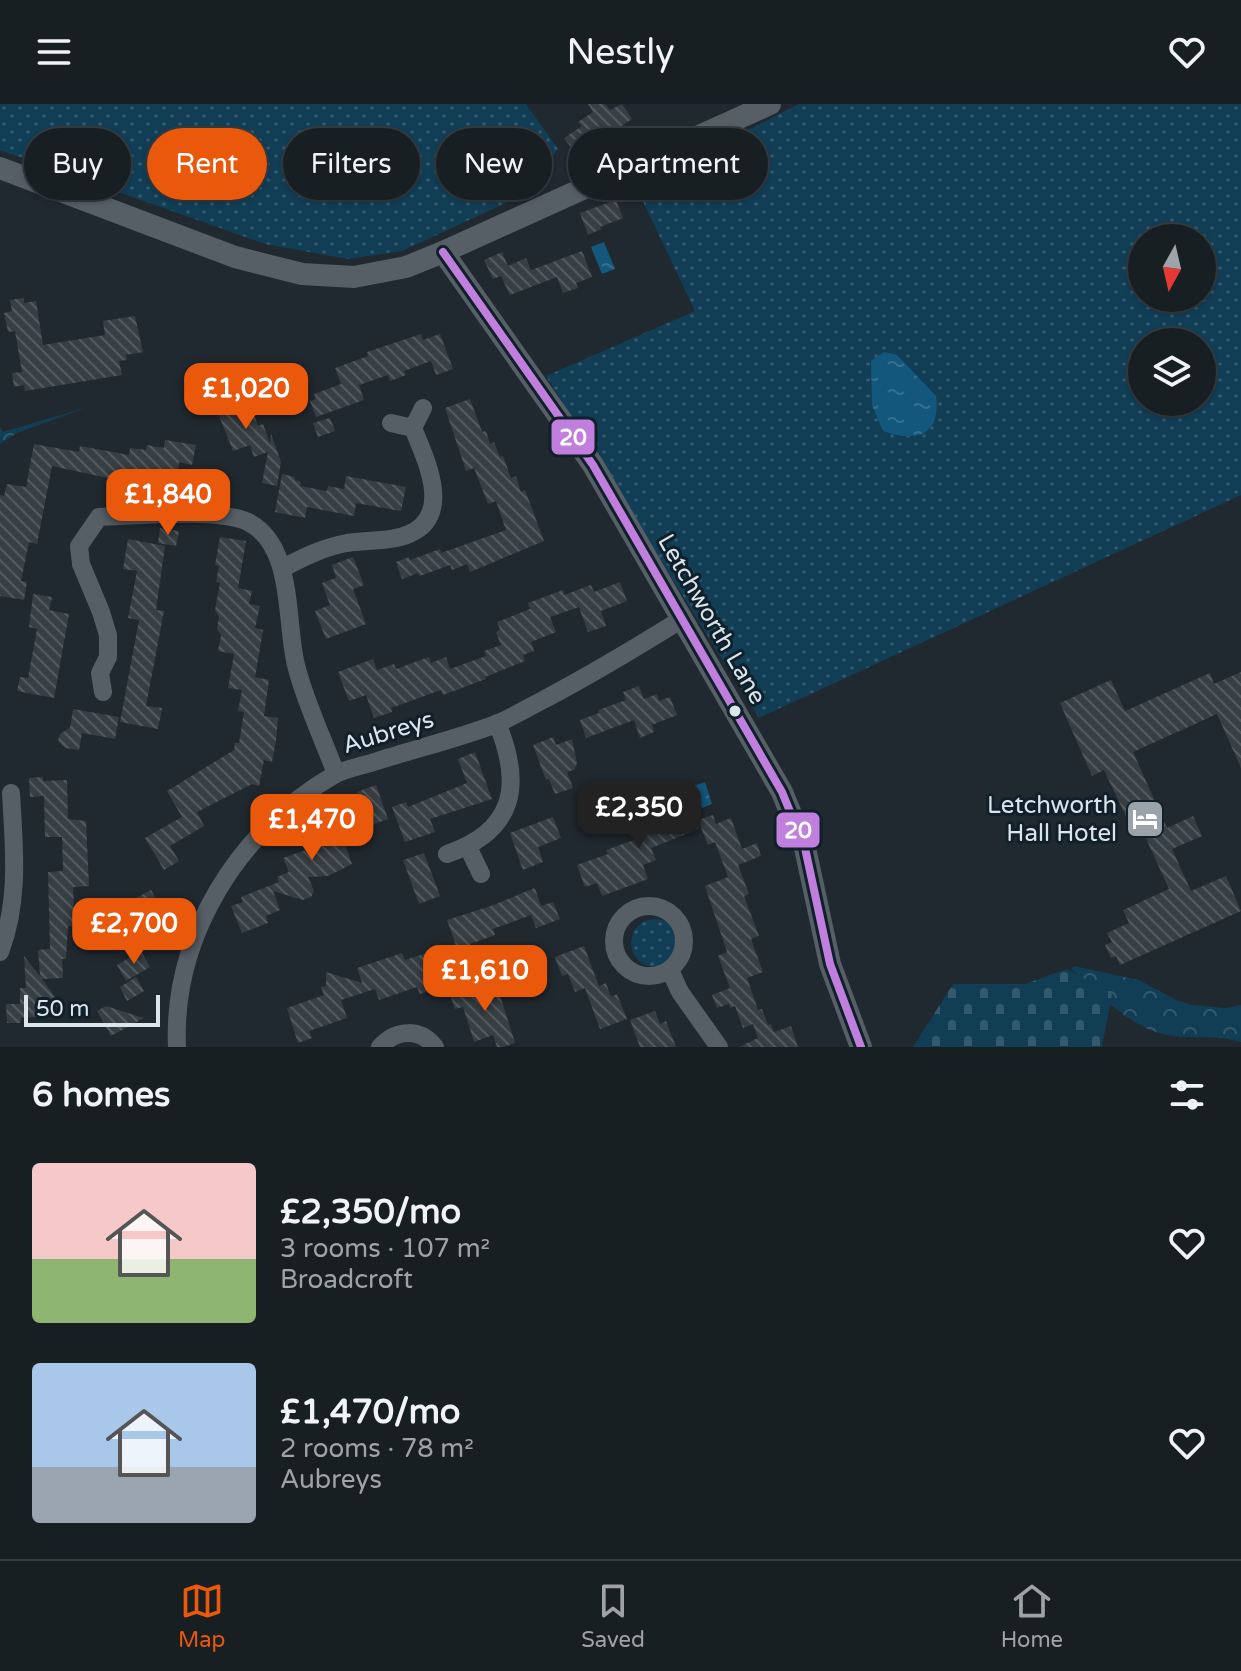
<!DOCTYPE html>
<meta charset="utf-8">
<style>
:root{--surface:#181f23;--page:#252c30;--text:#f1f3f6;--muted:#9fa2a6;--line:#363d41;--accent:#ea580c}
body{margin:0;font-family:"Varela Round",sans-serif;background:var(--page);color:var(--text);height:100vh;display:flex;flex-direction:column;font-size:30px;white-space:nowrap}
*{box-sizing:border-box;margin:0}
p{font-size:26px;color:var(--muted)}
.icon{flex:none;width:44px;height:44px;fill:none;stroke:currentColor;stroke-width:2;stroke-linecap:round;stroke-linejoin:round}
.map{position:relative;height:943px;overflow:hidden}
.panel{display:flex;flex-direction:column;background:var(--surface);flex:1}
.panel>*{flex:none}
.top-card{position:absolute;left:24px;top:24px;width:800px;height:72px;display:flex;gap:16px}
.needle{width:52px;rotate:188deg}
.tools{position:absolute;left:1128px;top:120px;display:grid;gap:16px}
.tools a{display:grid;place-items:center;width:88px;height:88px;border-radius:50%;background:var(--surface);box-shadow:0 2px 6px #0004,0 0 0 2px var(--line);font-size:40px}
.scale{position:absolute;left:24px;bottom:20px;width:136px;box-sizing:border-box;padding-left:8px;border:4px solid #dbe5ec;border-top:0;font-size:22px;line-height:28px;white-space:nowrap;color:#dbe5ec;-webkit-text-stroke:6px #10202a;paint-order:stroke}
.price{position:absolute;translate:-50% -68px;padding:0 18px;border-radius:16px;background:var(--accent);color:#fff;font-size:26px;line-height:52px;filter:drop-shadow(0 2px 4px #0008)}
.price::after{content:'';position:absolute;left:50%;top:48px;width:24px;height:18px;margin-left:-12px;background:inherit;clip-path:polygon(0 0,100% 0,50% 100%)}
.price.active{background:#222;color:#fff}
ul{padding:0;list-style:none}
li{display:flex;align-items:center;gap:24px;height:200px;padding:0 32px}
li span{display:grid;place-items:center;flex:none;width:224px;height:160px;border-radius:8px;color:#555}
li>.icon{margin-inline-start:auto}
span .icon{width:96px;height:96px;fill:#fffc;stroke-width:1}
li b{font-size:34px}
h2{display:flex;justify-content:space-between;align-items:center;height:96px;padding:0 32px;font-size:34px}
.chip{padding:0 28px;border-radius:36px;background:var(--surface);box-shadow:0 2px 6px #0004,0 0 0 2px var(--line);font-size:28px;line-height:72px}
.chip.active{background:var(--accent);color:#fff}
header{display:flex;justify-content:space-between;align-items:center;height:104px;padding:0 32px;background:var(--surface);font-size:36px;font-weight:600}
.menu{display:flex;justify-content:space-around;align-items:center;height:112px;border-top:2px solid var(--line);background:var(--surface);font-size:22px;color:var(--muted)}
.menu a{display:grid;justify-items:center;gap:4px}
.menu .active{color:var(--accent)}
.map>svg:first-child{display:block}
.grass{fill:url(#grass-dots);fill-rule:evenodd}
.forest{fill:url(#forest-crowns)}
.cemetery{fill:url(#cemetery-stones)}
.water{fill:url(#water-ripples)}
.building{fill:url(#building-back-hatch)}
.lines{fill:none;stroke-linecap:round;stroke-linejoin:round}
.minor{stroke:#565f65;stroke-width:18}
.tertiary{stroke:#565f65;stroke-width:22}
.bus-1-casing{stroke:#10202a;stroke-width:14}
.bus-1{stroke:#c07fdc;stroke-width:8}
.bus-dot{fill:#dbe5ec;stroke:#10202a;stroke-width:3}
.labels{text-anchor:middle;stroke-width:6;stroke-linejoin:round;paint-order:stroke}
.street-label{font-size:24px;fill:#dbe5ec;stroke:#10202a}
.poi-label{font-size:24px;fill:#dbe5ec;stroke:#10202a;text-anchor:end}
.line-badge{stroke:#10202a;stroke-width:3}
.badge-label{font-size:22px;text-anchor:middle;font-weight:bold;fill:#fff}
</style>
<header><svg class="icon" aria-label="menu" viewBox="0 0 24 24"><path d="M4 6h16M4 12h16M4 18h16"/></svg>Nestly<svg class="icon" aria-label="heart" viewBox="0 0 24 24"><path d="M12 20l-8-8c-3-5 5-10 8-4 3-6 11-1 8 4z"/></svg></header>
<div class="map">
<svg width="1241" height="943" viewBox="0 0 1241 943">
<defs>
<pattern id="grass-dots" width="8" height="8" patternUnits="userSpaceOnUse" patternTransform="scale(2)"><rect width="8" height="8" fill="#113d55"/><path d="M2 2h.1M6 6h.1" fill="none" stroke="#33596e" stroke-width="1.8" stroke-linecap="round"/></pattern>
<pattern id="forest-crowns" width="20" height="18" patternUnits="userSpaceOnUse" patternTransform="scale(2)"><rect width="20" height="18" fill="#113d55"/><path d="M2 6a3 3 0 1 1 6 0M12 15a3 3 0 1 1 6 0" fill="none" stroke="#33596e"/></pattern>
<pattern id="cemetery-stones" width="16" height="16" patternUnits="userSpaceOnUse" patternTransform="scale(2)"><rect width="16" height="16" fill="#113d55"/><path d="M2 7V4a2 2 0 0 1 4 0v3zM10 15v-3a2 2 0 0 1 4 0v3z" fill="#33596e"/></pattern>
<pattern id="water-ripples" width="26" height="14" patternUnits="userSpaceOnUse" patternTransform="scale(2)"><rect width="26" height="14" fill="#14577c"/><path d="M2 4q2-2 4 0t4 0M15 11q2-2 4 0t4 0" fill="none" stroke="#366f8f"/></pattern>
<pattern id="building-back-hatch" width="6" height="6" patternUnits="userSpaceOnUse" patternTransform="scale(2)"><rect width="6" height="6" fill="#373f44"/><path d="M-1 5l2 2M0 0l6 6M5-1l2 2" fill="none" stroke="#535b5f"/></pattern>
</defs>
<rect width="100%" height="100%" fill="#20292f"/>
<!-- grass -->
<path class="grass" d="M0,0H526L558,45L527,89L402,147L348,155L265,140L0,46Z
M799,0H1241V391L759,614L546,272L695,207L636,83ZM1142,134H1202V194H1142ZM1142,238H1202V298H1142Z
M631 839a24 24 0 1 1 48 0a24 24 0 1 1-48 0Z"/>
<!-- forest -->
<path class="forest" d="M88,303L17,329L0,340V323L3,328Z
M1074,862L1139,876L1176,896L1192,901L1225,904L1241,901V938C1213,930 1192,936 1167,931C1128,923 1100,890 1071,865Z"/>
<!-- cemetery -->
<path class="cemetery" d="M1067,865L1112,890L1102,943H913L953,880H1025Z"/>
<!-- water -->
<path class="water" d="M604,138L615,165L602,170L591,143Z
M884,248L897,251L936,292C941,332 916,339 883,327L872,301L871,257Z
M705,678L712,700L702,704L694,682Z"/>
<!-- building -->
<path class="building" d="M588,0H605L610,6L622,0L632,15L577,52L564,34L582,22L578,18L593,8Z
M616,96L623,114L600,123L601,125L588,131L580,109Z
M582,147L592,173L576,179L578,184L563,189L557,173L510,191L501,172L493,175L484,156L502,148L508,162L526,154L531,166Z
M24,194V199L36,197L43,241L105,231L103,217L135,212L143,248L126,251L127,256L119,257L122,271L25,287L24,281L14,283L12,269L22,268L15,227L8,228L4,209L12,207L10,196Z
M421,230L423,236L440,230L453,265L436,271L431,257L404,267L406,271L390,277L388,271L359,281L364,296L316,313L310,297L316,295L314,290L341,280L335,264L368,252L367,248Z
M225,280L227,286L233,284L239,301L253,307L258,322L263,320L270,340L271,330L281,358L277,382L262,379L268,348L254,353L250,341L233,347L209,286Z
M470,295L482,328L486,327L490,340L494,338L500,353L503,352L511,374L516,372L521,388L525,386L544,437L470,468L467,460L452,466L450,461L420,472L418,469L402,475L396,458L409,453L410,456L440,445L441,449L506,426L496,397L488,400L474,364L466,367L445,304Z
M330,314L335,327L318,333L313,319Z
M165,336L196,341L192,361L179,358L177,374L142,368L140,381L52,362L37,440L29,438L21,477L27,478L24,496L0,492V391L4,392L7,380L26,383L34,340L79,348L80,342L129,351L130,344L146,346L147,341L164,344Z
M282,370L295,373V376L301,378L300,382L327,387L328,382L344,385L346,372L406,383L401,407L356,399L354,412L307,403L305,414L275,408Z
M160,424L179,427L176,442L158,439Z
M220,433L246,437L238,484L252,487L249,500L260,502L255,524L263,526L255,573L269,576L264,612L278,614L276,637L272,658L264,656L259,682L252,680L197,708L204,722L170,742L179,757L164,766L145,734L182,713L167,687L234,646L235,639H239L244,608L238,607L242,586L228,584L234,550L218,547L221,531L217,525L219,513L215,506L220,479L216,478L219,462L215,461Z
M128,435L165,442L156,506L164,507L146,602L162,604L158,625L120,618L139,516L128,514L137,467L123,465Z
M353,453L364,481L353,485L366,520L326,535L315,507L330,501L322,479L336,474L332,461Z
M620,478L627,497L601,507L606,522L588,528L579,503L550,513L556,528L531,538L534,547L523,551L525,557L485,573L486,575L443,591L441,586L391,604L392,608L374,614L366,591L349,597L338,568L373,555L377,566L394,560L396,565L429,553L431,559L446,553L450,565L486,552L484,547L501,541L496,528L500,526L497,518L530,505L528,499L563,486L564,491L591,481L594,488Z
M33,490L52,493L49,506L69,510L54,594L17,587L20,573L28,574L37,525L29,523Z
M1241,568V664L1217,610L1133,648L1167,724L1193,712L1202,732L1172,745L1191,787L1226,772L1241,807L1120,861L1116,852L1111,854L1105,841L1112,838L1107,829L1129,819L1123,806L1169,785L1140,721L1132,725L1104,666L1092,672L1060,599L1111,576L1125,607L1210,569L1214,580Z
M639,582L644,595L657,590L659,597L670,593L677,611L652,621L654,628L640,634L634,616L586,634L580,616L599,609L598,606L626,596L623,588Z
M73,605L119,613L115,635L82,629L79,646L65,644L58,637L60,630L70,624Z
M553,633L556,641L572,635L577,659L574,666L567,668L573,684L555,690L549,675L546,676L533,641Z
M475,648L492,695L430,715L435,728L405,738L392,703L406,698L408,703L467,679L458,655Z
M43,673V677L67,676L68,715L86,717L89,782L73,783L75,822H68L66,855H62L63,874L42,875L61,901L48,906V912L21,914V919H7L6,900H20V884H26L24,852L40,872L38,846L50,845L48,768L63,767L62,733H45L44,692L30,693L29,674Z
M376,681L388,715L342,732L352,760L328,772L308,773L314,787L311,793L303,796L273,787L280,806L266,812L268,819L242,829L231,802L243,798L241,793L279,778L277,773L289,768L283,754L308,745L306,740L324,734L318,718L362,703L357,688Z
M687,691L699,725L651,744L656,756L643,761L648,775L602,792L597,779L585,783L577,761L608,750L606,746L634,736L632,730L665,718L659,701Z
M713,711L716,720L731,714L742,745L757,739L761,752L738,761L749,790L744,792L759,832L751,835L763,868L747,874L758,906L762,905L768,921L771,920L774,928L791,922L798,943H739L758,934L753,920L743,924L735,902L730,904L729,900L717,904L712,891L730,884L718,852L727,848L705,782L728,773L715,738L708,741L698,716Z
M553,713L561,734L538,743L543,758L523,766L510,729Z
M424,749L440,792L419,800L403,756Z
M535,784L541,802L553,798L560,815L536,824L531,811L493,825L495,831L470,840L480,869L467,873L447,816L491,802Z
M151,786L163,807L138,821L129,805L135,802L132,796Z
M149,820L156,832L141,841L134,828Z
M584,842L599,882L606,879L611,893L617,890L627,915L600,925L585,884L575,888L568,870L562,872L555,853Z
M141,847L150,863L126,877L117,861Z
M430,848L441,883L420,890L417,883L379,896L375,885L341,896L347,914L309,927L312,934L298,939L287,904L324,891L321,883L326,882V868L362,879L357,864L402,849L405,856Z
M136,873L144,887L127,897L120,883Z
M495,875L515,939L503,943H497L493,931L474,938L463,903L455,905L450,891Z
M106,902L144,914L111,932L97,907Z
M655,907L660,920L666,917L676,943H640L630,916Z"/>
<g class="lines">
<!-- minor -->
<path class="minor" d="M413,324L423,304
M283,464C304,453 324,443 347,439C367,436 391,438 409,430C454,411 425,354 413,324L391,319
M103,588L100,569L108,553V531L101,508L81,460L79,442L99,413C135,412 215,404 246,417C295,439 285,518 296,561C305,598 323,634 336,670
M468,743L481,770
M447,750C515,727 523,681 497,619
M614 837a35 35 0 1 1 70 0a35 35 0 1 1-70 0Z
M0,848C20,795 14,744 11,689
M670,866L680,888L719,943
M177,943C172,832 239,726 334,671C345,665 361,662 374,658C414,645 457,635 496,620C513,613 529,603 545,595C592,570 637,543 682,515
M380,943C396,925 420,924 435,943"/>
<!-- tertiary -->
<path class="tertiary" d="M0,64L235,153L302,170L354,173L406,163L443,148L770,0
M443,148L593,361L782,688L805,744L830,860L861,943"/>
<!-- bus-1 casing -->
<g class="bus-1-casing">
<path id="bus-1" d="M443,148L593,361L782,688L805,744L830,860L861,943"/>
</g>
<!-- bus-1 -->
<use href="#bus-1" class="bus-1"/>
</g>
<!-- icons -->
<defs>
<g id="hotel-square" transform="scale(2)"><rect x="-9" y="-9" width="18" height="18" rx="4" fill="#9aa3aa" stroke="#10202a"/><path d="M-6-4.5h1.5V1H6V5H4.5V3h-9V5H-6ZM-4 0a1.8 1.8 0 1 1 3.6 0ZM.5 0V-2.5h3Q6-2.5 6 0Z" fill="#fff"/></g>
</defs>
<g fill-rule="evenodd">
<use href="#hotel-square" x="1145" y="715"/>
</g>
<!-- markers -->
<circle class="bus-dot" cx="735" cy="607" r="7"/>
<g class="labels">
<!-- street labels -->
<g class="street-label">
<text transform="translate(712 515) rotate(60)" y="8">Letchworth Lane</text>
<text transform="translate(388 628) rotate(-17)" y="8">Aubreys</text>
</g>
<!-- poi labels -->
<g class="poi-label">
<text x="1117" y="709">Letchworth<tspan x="1117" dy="28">Hall Hotel</tspan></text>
</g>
</g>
<g class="line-badge">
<rect x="550" y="314" width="46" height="38" rx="8" fill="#c07fdc"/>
<rect x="775" y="707" width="46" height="38" rx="8" fill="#c07fdc"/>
</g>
<g class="badge-label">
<text x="573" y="341">20</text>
<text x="798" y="734">20</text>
</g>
</svg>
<div class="tools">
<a><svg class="needle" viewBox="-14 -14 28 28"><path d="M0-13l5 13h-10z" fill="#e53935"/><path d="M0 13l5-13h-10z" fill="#9fa2a6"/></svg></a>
<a><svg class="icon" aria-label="layers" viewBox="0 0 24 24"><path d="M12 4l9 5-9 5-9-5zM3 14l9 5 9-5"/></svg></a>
</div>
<div class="scale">50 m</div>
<b class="price" style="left:246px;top:327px">£1,020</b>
<b class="price" style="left:168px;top:433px">£1,840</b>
<b class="price active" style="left:639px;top:746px">£2,350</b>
<b class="price" style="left:312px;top:758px">£1,470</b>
<b class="price" style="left:134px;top:862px">£2,700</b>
<b class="price" style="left:485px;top:909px">£1,610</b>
<div class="top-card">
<a class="chip">Buy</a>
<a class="chip active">Rent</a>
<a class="chip">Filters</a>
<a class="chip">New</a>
<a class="chip">Apartment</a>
</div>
</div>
<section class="panel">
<h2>6 homes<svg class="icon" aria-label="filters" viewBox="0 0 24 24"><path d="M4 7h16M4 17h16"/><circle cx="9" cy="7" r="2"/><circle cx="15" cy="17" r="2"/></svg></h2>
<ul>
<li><span style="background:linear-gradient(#f6c9c9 60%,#8fb573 0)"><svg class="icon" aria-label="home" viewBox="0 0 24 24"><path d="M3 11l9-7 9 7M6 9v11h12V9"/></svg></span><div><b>£2,350/mo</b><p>3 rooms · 107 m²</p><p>Broadcroft</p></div><svg class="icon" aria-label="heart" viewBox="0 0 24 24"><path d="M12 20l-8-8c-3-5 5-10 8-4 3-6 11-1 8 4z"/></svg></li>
<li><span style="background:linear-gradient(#a9c7e8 65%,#9aa5b1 0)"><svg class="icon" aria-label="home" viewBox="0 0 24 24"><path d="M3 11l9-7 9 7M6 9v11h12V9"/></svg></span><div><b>£1,470/mo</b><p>2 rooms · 78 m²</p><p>Aubreys</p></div><svg class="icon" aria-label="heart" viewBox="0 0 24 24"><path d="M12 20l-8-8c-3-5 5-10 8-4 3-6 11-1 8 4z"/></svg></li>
</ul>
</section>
<nav class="menu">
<a class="active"><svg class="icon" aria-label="map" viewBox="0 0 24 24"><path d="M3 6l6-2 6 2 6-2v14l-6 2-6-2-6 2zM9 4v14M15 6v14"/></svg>Map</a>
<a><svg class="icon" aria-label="saved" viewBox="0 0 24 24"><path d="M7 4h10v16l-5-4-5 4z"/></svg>Saved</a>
<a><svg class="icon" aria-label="home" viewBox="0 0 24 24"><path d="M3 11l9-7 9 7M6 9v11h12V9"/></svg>Home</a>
</nav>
